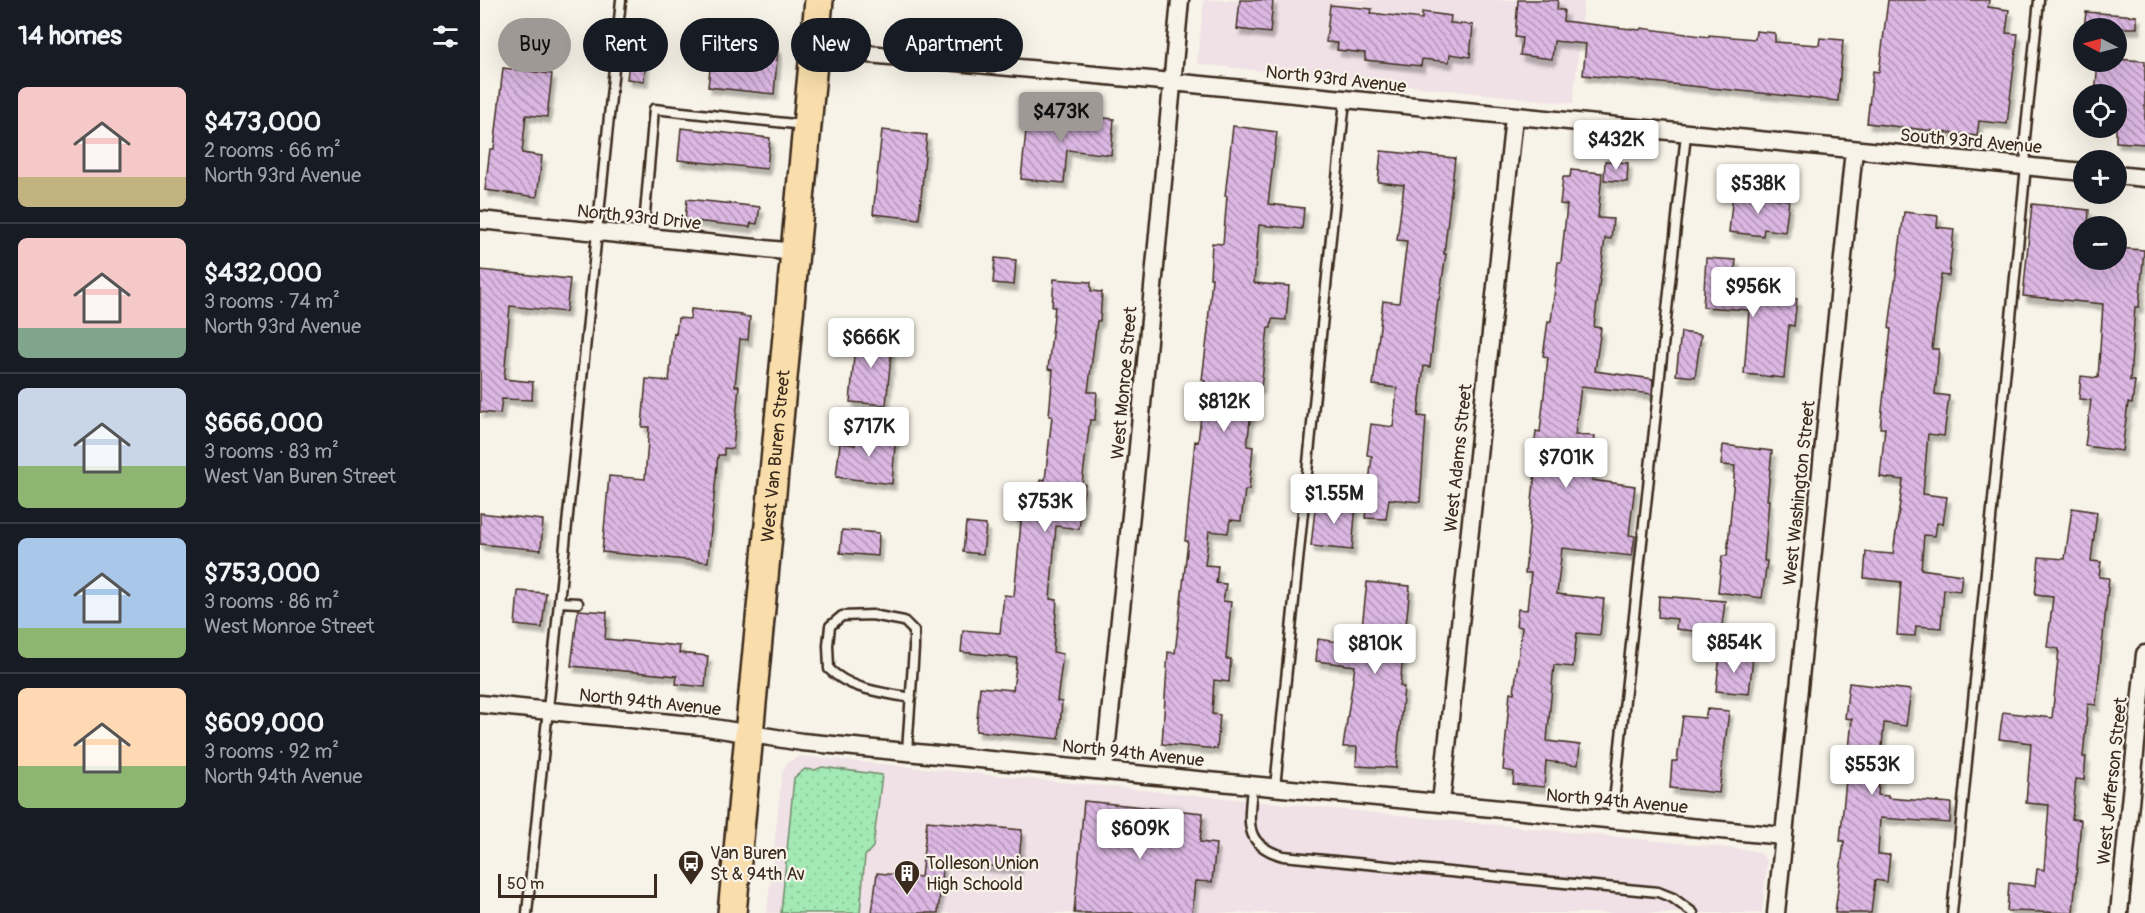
<!DOCTYPE html>
<meta charset="utf-8">
<style>
:root{--surface:#171b24;--page:#242831;--text:#f1f3f6;--muted:#9ea1a6;--line:#363941;--accent:#9f9995}
body{margin:0;font-family:Pangolin,sans-serif;background:var(--page);color:var(--text);height:100vh;display:flex;flex-direction:column;font-size:22px;white-space:nowrap}
*{box-sizing:border-box;margin:0}
p{font-size:20px;color:var(--muted)}
.icon{flex:none;width:33px;height:33px;fill:none;stroke:currentColor;stroke-width:2;stroke-linecap:round;stroke-linejoin:round}
.map{position:relative;flex:1;overflow:hidden}
.side{display:flex;flex-direction:column;background:var(--surface);width:480px}
.side>*{flex:none}
.banner{position:absolute;left:18px;top:18px;width:570px;height:54px;display:flex;gap:12px}
.needle{width:39px;rotate:276deg}
.tools{position:absolute;left:1593px;top:18px;display:grid;gap:12px}
.tools a{display:grid;place-items:center;width:54px;height:54px;border-radius:50%;background:var(--surface);box-shadow:0 6px 24px #0002;font-size:30px}
.scale{position:absolute;left:18px;bottom:15px;width:159px;box-sizing:border-box;padding-left:6px;border:3px solid #3b2a1e;border-top:0;font-size:16px;line-height:21px;white-space:nowrap;color:#3b2a1e;-webkit-text-stroke:4px #f7f3e8;paint-order:stroke}
.price{position:absolute;translate:-50% -51px;padding:0 14px;border-radius:6px;background:#fff;color:#222;font-size:20px;line-height:39px;filter:drop-shadow(0 2px 3px #0008)}
.price::after{content:'';position:absolute;left:50%;top:36px;width:18px;height:14px;margin-left:-9px;background:inherit;clip-path:polygon(0 0,100% 0,50% 100%)}
.price.active{background:var(--accent);color:#111}
ul{padding:0;list-style:none}
li{display:flex;align-items:center;gap:18px;height:150px;padding:0 18px}
li+li{border-top:2px solid var(--line)}
li span{display:grid;place-items:center;flex:none;width:168px;height:120px;border-radius:9px;color:#555}
li>.icon{margin-inline-start:auto}
span .icon{width:72px;height:72px;fill:#fffc;stroke-width:1}
li b{font-size:26px}
h2{display:flex;justify-content:space-between;align-items:center;height:72px;padding:0 18px;font-size:26px}
.chip{padding:0 21px;border-radius:27px;background:var(--surface);box-shadow:0 6px 24px #0002;font-size:21px;line-height:54px}
.chip.active{background:var(--accent);color:#111}
main{display:flex;flex:1;min-height:0}
.map>svg:first-child{display:block}
.built{fill:#efe1e6}
.grass{fill:url(#grass-dots);stroke:#6f8a6a;stroke-width:1.5}
.building{fill:url(#building-back-hatch);stroke:#3b2a1e;stroke-width:1.5;filter:url(#shadow)}
.lines{fill:none;stroke-linecap:round;stroke-linejoin:round}
.service-casing{stroke:#3b2a1e;stroke-width:13}
.minor-casing{stroke:#3b2a1e;stroke-width:21}
.primary-casing{stroke:#3b2a1e;stroke-width:32}
.service{stroke:#f7f3e8;stroke-width:8}
.minor{stroke:#f7f3e8;stroke-width:16}
.primary{stroke:#f9deab;stroke-width:27}
.labels{text-anchor:middle;stroke-width:4.5;stroke-linejoin:round;paint-order:stroke}
.street-label{font-size:18px;fill:#3b2a1e;stroke:#f7f3e8}
.poi-label{font-size:18px;fill:#3b2a1e;stroke:#f7f3e8;text-anchor:start}
</style>
<main>
<section class="side">
<h2>14 homes<svg class="icon" aria-label="filters" viewBox="0 0 24 24"><path d="M4 7h16M4 17h16"/><circle cx="9" cy="7" r="2"/><circle cx="15" cy="17" r="2"/></svg></h2>
<ul>
<li><span style="background:linear-gradient(#f6c9c9 75%,#c2b280 0)"><svg class="icon" aria-label="home" viewBox="0 0 24 24"><path d="M3 11l9-7 9 7M6 9v11h12V9"/></svg></span><div><b>$473,000</b><p>2 rooms · 66 m²</p><p>North 93rd Avenue</p></div></li>
<li><span style="background:linear-gradient(#f6c9c9 75%,#7fa58c 0)"><svg class="icon" aria-label="home" viewBox="0 0 24 24"><path d="M3 11l9-7 9 7M6 9v11h12V9"/></svg></span><div><b>$432,000</b><p>3 rooms · 74 m²</p><p>North 93rd Avenue</p></div></li>
<li><span style="background:linear-gradient(#c9d6e8 65%,#8fb573 0)"><svg class="icon" aria-label="home" viewBox="0 0 24 24"><path d="M3 11l9-7 9 7M6 9v11h12V9"/></svg></span><div><b>$666,000</b><p>3 rooms · 83 m²</p><p>West Van Buren Street</p></div></li>
<li><span style="background:linear-gradient(#a9c7e8 75%,#8fb573 0)"><svg class="icon" aria-label="home" viewBox="0 0 24 24"><path d="M3 11l9-7 9 7M6 9v11h12V9"/></svg></span><div><b>$753,000</b><p>3 rooms · 86 m²</p><p>West Monroe Street</p></div></li>
<li><span style="background:linear-gradient(#ffd9b3 65%,#8fb573 0)"><svg class="icon" aria-label="home" viewBox="0 0 24 24"><path d="M3 11l9-7 9 7M6 9v11h12V9"/></svg></span><div><b>$609,000</b><p>3 rooms · 92 m²</p><p>North 94th Avenue</p></div></li>
</ul>
</section>
<div class="map">
<svg width="1665" height="913" viewBox="0 0 1665 913">
<defs>
<pattern id="grass-dots" width="8" height="8" patternUnits="userSpaceOnUse" patternTransform="scale(1.5)"><rect width="8" height="8" fill="#a3e9b5"/><path d="M2 2h.1M6 6h.1" fill="none" stroke="#8dc89b" stroke-width="1.8" stroke-linecap="round"/></pattern>
<pattern id="building-back-hatch" width="6" height="6" patternUnits="userSpaceOnUse" patternTransform="scale(1.5)"><rect width="6" height="6" fill="#dbb7e2"/><path d="M-1 5l2 2M0 0l6 6M5-1l2 2" fill="none" stroke="#b395b7"/></pattern>
<filter id="shadow"><feDropShadow dx="3.5" dy="6" stdDeviation="1.5" flood-color="#0004"/></filter>
</defs>
<rect width="100%" height="100%" fill="#f7f3e8"/>
<filter id="ink" filterUnits="userSpaceOnUse"><feTurbulence type="fractalNoise" baseFrequency=".0167" numOctaves="2"/><feDisplacementMap in="SourceGraphic" scale="12" xChannelSelector="R" yChannelSelector="G"/><feConvolveMatrix kernelMatrix="1 2 1 2 8 2 1 2 1" color-interpolation-filters="sRGB"/></filter>
<g filter="url(#ink)">
<!-- built -->
<path class="built" d="M724,0H1104L1093,103L717,64Z
M320,756L1269,850L1282,854L1287,862L1282,913H287L302,773L308,762Z"/>
<!-- grass -->
<path class="grass" d="M342,767L402,775L393,847L385,856L380,913H301L314,778L325,769L335,770Z"/>
<!-- building -->
<path class="building" d="M760,0H793L790,33L757,29Z
M1038,0H1078L1077,10H1084L1083,21L1160,30L1161,28L1229,37V35L1275,39L1276,31L1295,33V42L1339,45L1340,38L1363,40L1358,101L1103,75L1106,44L1074,41L1072,59L1040,55L1042,38L1035,37Z
M1408,0H1509L1508,7L1529,10L1526,33L1538,34L1527,124L1499,121L1497,136L1387,123L1393,71L1399,72Z
M850,5L892,9L891,13L942,19V12L971,16L970,23L993,25L990,57L970,54L969,62L942,59L941,66L885,60V53L857,50L858,43L846,42Z
M1606,12L1657,16V28H1604Z
M262,44L298,48L294,94L228,87L232,51L261,54Z
M151,46L167,47L164,81L147,79Z
M1636,59L1665,61V144L1636,142V94H1615L1618,62H1636Z
M23,68L72,74L67,117L46,115L42,153L62,156L57,197L5,190L10,149H14Z
M548,111L634,119L631,155L587,150L584,183L541,179Z
M753,126L797,132L788,204L824,208L822,229L779,225L774,283L809,286L806,320L792,319L791,328H788L781,388L774,387L767,446L773,447L769,490H765L761,521L750,520L748,533L729,531L725,565L738,566L736,583L746,584L743,601L751,602L746,659H751L749,682L734,680L732,714L740,715L737,749L682,744L688,652L695,653L708,541H705L715,441L718,442L725,381L722,380L729,322H728L732,278H730L732,243L743,244L747,196H745Z
M201,128L290,138L287,169L198,160Z
M402,130L447,135L439,219L393,214Z
M901,151L975,158L964,254H966L959,300H958L950,367L944,366L938,416L946,417L940,502L909,499L906,519L885,518L892,456L887,455L891,424L913,427L917,388L893,385L903,301L919,303L927,241L917,240L924,185L898,182Z
M1125,161L1148,163L1147,182L1124,180Z
M1091,170L1122,173L1118,218L1133,219L1131,239L1125,238L1114,327L1121,328L1115,371L1173,379L1172,394L1101,386L1095,435L1115,436L1112,480L1155,486L1149,535L1155,536L1152,556L1082,548L1077,594L1124,599L1120,635L1097,633L1093,667L1074,665L1067,741L1100,745L1098,765L1066,761L1064,787L1033,784L1034,772L1023,770L1030,692L1034,693L1042,627L1036,626L1038,609L1047,610L1051,573H1045L1055,471H1052L1056,431L1060,432L1068,357L1063,356L1068,321H1071L1078,262H1081L1087,205L1080,204L1083,177H1090Z
M1253,193L1309,200L1305,232L1284,229L1283,236L1249,232Z
M207,199L280,207L277,224L271,223L270,227L205,220Z
M1552,204L1609,210L1608,226H1604V260H1636V248L1664,250L1659,307H1655L1650,381H1655L1652,404L1648,403L1642,451L1605,446L1611,400L1599,399L1601,376L1618,378L1623,304L1543,296Z
M1424,212L1458,216L1457,227L1474,229L1469,276L1461,275L1452,349H1459L1455,394L1469,396L1464,436L1448,434L1443,494L1467,497L1463,524L1457,523L1455,536L1444,535L1441,569L1482,575L1480,591L1464,589L1461,628L1436,626L1435,636L1417,635L1421,582L1384,578L1386,552L1413,554L1423,480L1400,477L1405,428H1400L1411,329L1409,328Z
M515,258L536,260L534,285L513,283Z
M1226,258L1256,260L1253,291L1317,299L1314,326L1309,325L1304,378L1264,374L1269,310L1223,307Z
M0,270L90,279L86,312L30,306L24,379L53,382L52,400L22,399L20,414L0,412Z
M574,279L611,282V291L622,292L620,321H617L608,392H617L615,420H610L602,484H605L599,529L576,526L570,599L577,600L573,652L583,654L577,701L582,702L579,739L496,731L500,687L533,690L537,658L481,652L483,630L520,633L524,595L534,596L541,522L535,521L538,494L559,496L561,479L565,480L572,416H569L573,370L568,369L575,307H572Z
M211,309L261,314L260,316L270,317L268,340L260,339L255,386H259L253,449L244,448V455H238L228,562L122,552L129,476L165,479L169,427H162L166,379L189,381L194,333L196,334L198,318L210,319Z
M1201,332L1221,335L1215,377L1196,375Z
M376,333L413,337L406,405L370,402Z
M391,429L416,432L412,484L356,477L360,443L375,445L376,438L390,440Z
M1243,445L1292,451L1287,500H1289L1284,561H1287L1282,598L1238,592L1242,556H1247L1255,466L1241,465Z
M836,500L876,504L872,550L831,546Z
M1592,508L1617,512L1611,561L1621,562L1619,577L1629,578L1616,705L1608,704L1603,757H1606L1604,780L1596,779L1592,819L1601,820L1593,913L1527,911L1529,883L1555,886L1557,869L1564,870L1569,805L1546,803L1551,743L1519,739L1523,712L1572,718L1579,649L1567,647L1573,597L1555,595L1559,557L1585,559Z
M0,513L63,520L61,550L0,544Z
M486,523L506,525L503,554L483,552Z
M362,530L399,533L398,556L360,553Z
M887,582L930,586L920,686L924,687L916,768L876,766L877,747H863L875,666L836,661L838,639L879,645L880,636H881Z
M38,591L66,593L62,628L35,625Z
M1179,596L1245,601L1241,634L1196,629L1197,619L1178,617Z
M98,610L127,612L125,639L200,646L199,653L228,656L225,687L196,684L197,676L91,666Z
M1240,654L1273,657L1269,694L1236,691Z
M1369,683L1431,690L1426,726L1404,723L1398,795L1408,796V798L1471,803L1470,823L1400,818L1398,854L1410,855L1407,882L1395,880L1391,913H1355L1364,841H1360L1372,719L1365,718Z
M1227,709L1249,711L1239,793L1190,788L1192,761H1197L1203,716L1225,718Z
M604,801L723,813L720,842L736,844L732,882L715,881L712,913H594Z
M447,821L542,830L538,869L463,861L458,913H392L397,873L441,877Z"/>
<g class="lines">
<!-- service casing -->
<g class="service-casing">
<path id="service" d="M163,237L174,109L324,125
M79,602L98,603
M427,751L434,648V631L424,621L392,615L362,616L350,626L348,645L349,669C371,690 401,692 431,698
M772,785C770,821 761,844 803,856L1178,892L1193,898L1213,913
M795,787L865,100
M1132,820L1206,134
M47,913L141,0
M1472,913L1546,166L1545,138L1559,0"/>
</g>
<!-- minor casing -->
<g class="minor-casing">
<path id="minor" d="M334,49L692,82L1604,172
M1636,175L1665,178
M0,220L315,252
M0,704L221,726L322,742L1303,836
M624,770L657,458L700,0
M961,803L1034,117
M1296,913L1374,150
M1639,913L1665,654"/>
</g>
<!-- primary casing -->
<g class="primary-casing">
<g id="primary">
<path id="s1" d="M252,913L339,0"/>
</g>
</g>
<!-- service -->
<use href="#service" class="service"/>
<!-- minor -->
<use href="#minor" class="minor"/>
<!-- primary -->
<use href="#primary" class="primary"/>
</g>
</g>
<!-- icons -->
<defs>
<g id="bus-pin" transform="scale(1.35)"><path d="M0 17L-7.5 6A9.5 9.5 0 1 1 7.5 6Z" fill="#3b2a1e" stroke="#f7f3e8"/><path d="M-5-6H5V4H4V6H2V4H-2V6H-4V4H-5ZM-3.5-4V0h7V-4ZM-3.5 1.2v1.5H-2V1.2ZM2 1.2v1.5H3.5V1.2Z" fill="#fff"/></g>
<g id="building-pin" transform="scale(1.35)"><path d="M0 17L-7.5 6A9.5 9.5 0 1 1 7.5 6Z" fill="#3b2a1e" stroke="#f7f3e8"/><path d="M-4-6H4V6H1V3H-1V6H-4ZM-2.5-4.3h1.7v1.8h-1.7ZM.8-4.3h1.7v1.8H.8ZM-2.5-1h1.7V.8h-1.7ZM.8-1h1.7V.8H.8Z" fill="#fff"/></g>
</defs>
<g fill-rule="evenodd">
<use href="#bus-pin" x="211" y="863"/>
<use href="#building-pin" x="427" y="873"/>
</g>
<g class="labels">
<!-- street labels -->
<g class="street-label">
<text transform="translate(856 79) rotate(6)" y="6">North 93rd Avenue</text>
<text transform="translate(1491 141) rotate(5)" y="6">South 93rd Avenue</text>
<text transform="translate(159 217) rotate(6)" y="6">North 93rd Drive</text>
<text transform="translate(644 383) rotate(-85)" y="6">West Monroe Street</text>
<text dy="6" stroke="none"><textPath href="#s1" startOffset="459">West Van Buren Street</textPath></text>
<text transform="translate(978 458) rotate(-84)" y="6">West Adams Street</text>
<text transform="translate(1319 493) rotate(-84)" y="6">West Washington Street</text>
<text transform="translate(170 702) rotate(6)" y="6">North 94th Avenue</text>
<text transform="translate(653 753) rotate(6)" y="6">North 94th Avenue</text>
<text transform="translate(1632 781) rotate(-84)" y="6">West Jefferson Street</text>
<text transform="translate(1137 801) rotate(5)" y="6">North 94th Avenue</text>
</g>
<!-- poi labels -->
<g class="poi-label">
<text x="230" y="859">Van Buren<tspan x="230" dy="21">St &amp; 94th Av</tspan></text>
<text x="446" y="869">Tolleson Union<tspan x="446" dy="21">High Schoold</tspan></text>
</g>
</g>
</svg>
<div class="tools">
<a><svg class="needle" viewBox="-14 -14 28 28"><path d="M0-13l5 13h-10z" fill="#e53935"/><path d="M0 13l5-13h-10z" fill="#9ea1a6"/></svg></a>
<a><svg class="icon" aria-label="locate" viewBox="0 0 24 24"><circle cx="12" cy="12" r="6"/><path d="M12 2v4M12 18v4M2 12h4M18 12h4"/></svg></a>
<a>+</a>
<a>−</a>
</div>
<div class="scale">50 m</div>
<b class="price active" style="left:581px;top:143px">$473K</b>
<b class="price" style="left:1136px;top:171px">$432K</b>
<b class="price" style="left:1278px;top:215px">$538K</b>
<b class="price" style="left:1273px;top:318px">$956K</b>
<b class="price" style="left:391px;top:369px">$666K</b>
<b class="price" style="left:744px;top:433px">$812K</b>
<b class="price" style="left:389px;top:458px">$717K</b>
<b class="price" style="left:1086px;top:489px">$701K</b>
<b class="price" style="left:854px;top:525px">$1.55M</b>
<b class="price" style="left:565px;top:533px">$753K</b>
<b class="price" style="left:1254px;top:674px">$854K</b>
<b class="price" style="left:895px;top:675px">$810K</b>
<b class="price" style="left:1392px;top:796px">$553K</b>
<b class="price" style="left:660px;top:860px">$609K</b>
<div class="banner">
<a class="chip active">Buy</a>
<a class="chip">Rent</a>
<a class="chip">Filters</a>
<a class="chip">New</a>
<a class="chip">Apartment</a>
</div>
</div>
</main>
